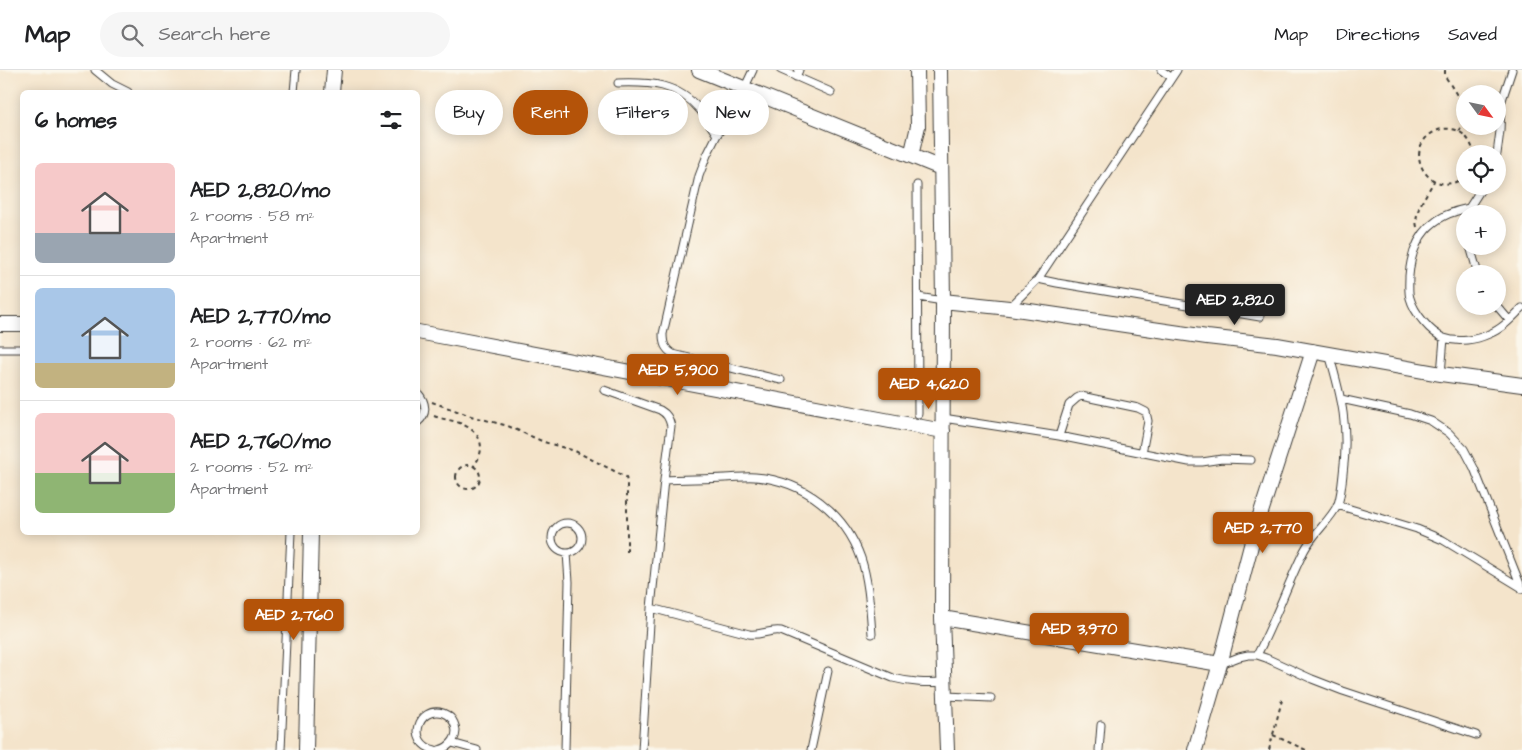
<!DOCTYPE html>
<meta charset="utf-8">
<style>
:root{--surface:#fff;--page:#f6f6f6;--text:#202124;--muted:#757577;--line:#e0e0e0;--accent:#b45309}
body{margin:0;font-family:"Architects Daughter",sans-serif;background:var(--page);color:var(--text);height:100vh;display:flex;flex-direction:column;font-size:19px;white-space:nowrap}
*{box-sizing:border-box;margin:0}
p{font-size:16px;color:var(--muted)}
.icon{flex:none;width:28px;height:28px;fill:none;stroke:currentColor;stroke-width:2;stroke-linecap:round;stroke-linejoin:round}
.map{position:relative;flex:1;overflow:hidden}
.details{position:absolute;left:20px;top:20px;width:400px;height:445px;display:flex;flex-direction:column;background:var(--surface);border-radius:8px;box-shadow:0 2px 12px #0003}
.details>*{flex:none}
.banner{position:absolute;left:435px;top:20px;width:475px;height:45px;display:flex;gap:10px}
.needle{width:32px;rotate:123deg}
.fabs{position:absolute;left:1456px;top:15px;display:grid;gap:10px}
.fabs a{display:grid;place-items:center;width:50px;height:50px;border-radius:50%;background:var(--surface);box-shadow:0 2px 12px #0003;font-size:25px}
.price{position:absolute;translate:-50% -42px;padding:0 11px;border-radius:5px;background:var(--accent);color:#fff;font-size:16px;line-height:32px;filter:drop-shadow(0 1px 2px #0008)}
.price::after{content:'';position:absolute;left:50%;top:30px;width:15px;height:11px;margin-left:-8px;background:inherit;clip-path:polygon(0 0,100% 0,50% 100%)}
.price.selected{background:#222;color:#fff}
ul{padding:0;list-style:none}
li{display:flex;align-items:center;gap:15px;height:125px;padding:0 15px}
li+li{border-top:1px solid var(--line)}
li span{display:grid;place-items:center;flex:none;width:140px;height:100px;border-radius:8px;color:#555}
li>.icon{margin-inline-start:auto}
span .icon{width:60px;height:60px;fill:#fffc;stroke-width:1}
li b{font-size:21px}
h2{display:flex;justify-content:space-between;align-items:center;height:60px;padding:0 15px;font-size:21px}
.pill{padding:0 18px;border-radius:22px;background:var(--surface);box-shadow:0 2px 12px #0003;font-size:18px;line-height:45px}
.pill.selected{background:var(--accent);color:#fff}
header{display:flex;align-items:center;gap:30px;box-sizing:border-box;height:70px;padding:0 25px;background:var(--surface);border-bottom:1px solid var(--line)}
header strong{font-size:24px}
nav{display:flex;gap:28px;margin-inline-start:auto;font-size:18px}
.search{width:350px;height:45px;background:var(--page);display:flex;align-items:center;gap:12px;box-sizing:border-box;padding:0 18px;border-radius:28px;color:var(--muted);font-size:19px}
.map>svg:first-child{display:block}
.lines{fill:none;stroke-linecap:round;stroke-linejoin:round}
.service-casing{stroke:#3c3a36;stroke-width:9}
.minor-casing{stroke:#3c3a36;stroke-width:16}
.path{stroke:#3c3a36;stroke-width:2;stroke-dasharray:4 4;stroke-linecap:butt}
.service{stroke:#fff;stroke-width:7}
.minor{stroke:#fff;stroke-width:14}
</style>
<header>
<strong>Map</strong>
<div class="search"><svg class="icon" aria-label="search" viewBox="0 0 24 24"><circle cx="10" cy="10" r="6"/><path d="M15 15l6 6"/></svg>Search here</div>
<nav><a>Map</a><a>Directions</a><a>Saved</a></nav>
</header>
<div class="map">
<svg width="1522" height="680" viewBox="0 0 1522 680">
<rect width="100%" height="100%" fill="#fbf7ec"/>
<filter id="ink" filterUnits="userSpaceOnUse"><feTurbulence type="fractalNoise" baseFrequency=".02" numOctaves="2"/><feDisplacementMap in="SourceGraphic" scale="10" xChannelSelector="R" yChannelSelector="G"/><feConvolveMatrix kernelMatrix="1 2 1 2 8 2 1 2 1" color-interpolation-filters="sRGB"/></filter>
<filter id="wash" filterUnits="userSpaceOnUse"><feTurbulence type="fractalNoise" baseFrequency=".0096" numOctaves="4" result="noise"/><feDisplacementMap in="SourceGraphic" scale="20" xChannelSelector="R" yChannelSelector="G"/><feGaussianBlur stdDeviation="1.12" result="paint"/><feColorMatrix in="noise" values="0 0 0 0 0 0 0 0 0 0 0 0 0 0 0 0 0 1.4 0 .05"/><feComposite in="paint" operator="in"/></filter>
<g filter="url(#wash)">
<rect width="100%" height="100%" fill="#f4e4cb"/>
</g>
<g filter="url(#ink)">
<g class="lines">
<!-- service casing -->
<g class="service-casing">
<path id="service" d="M95,0L112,14L128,22
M781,0L831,22
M1161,0L1171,7
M796,7L799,0
M618,13C651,12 677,13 700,40C706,47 711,57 717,65
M744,19L753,0
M749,21L717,65L707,85L699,106L663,264C663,274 665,279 673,284L781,310
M294,22L296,0
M1497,84L1500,61L1501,33L1512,0
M917,115L918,344
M1469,138C1431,145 1412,167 1409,206C1409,213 1408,222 1410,228C1414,243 1431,263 1444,268C1458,273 1476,270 1489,264C1502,259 1512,248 1522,238
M1469,144V138L1483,116
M1470,176L1478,204
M1038,209L1057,213L1260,247
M918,227L943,231
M1497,236L1509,250
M1009,238L1038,209L1177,0
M0,279H22
M1441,304L1444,268
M604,320L660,340C667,344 669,348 671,356L664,410L651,538L642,680
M418,323C426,332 428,344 418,352
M1341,329L1410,344L1431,351L1449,363L1464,379L1474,398L1522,519
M943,348L1059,366L1189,392H1202L1222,389L1251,390
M1059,366L1069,335L1077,328L1081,326L1138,338L1146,342L1148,351L1142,383
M664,410C684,409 705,409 725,408C735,408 745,406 755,407C804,411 845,443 861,488C869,512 870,539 872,564
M1337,435L1417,459L1443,470L1522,518
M552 468a15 15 0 1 1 30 0a15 15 0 1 1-30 0Z
M651,538L749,564C760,566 770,559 781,561L893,608C912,613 926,613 945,612
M1257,585C1275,551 1287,515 1304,481C1313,463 1331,450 1338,434C1341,425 1342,414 1343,404C1349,358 1342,328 1329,284
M1221,594L1239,587L1248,585H1257L1266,588L1312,609L1343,621L1476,665
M946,626L991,628
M452,673L477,680
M281,680L291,462
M435,680C406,674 418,635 443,643C448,645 452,648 454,653C460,666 451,677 439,680
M565,680L569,512L567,483
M811,680L828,601
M1099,680L1101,655"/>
</g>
<!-- minor casing -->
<g class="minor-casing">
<path id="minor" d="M699,0L941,98
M940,0L943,231L942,548L947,680
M332,22L334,0
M911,86L918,56L917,0
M943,231L1009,238L1207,267L1277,275L1441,304L1522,315
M0,254H22
M418,262L943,361
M942,548L1220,594
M306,680L311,462
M1195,680L1220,594L1254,464L1313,281"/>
</g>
<!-- path -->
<path class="path" d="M1445,0V6L1465,38
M1459,61L1465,53
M1465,107C1430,132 1400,80 1434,62C1441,58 1448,58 1456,60C1466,64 1472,73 1474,84
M1417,157C1413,141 1427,125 1434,111
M432,332L471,346L508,356L544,372L575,381L626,407L627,413V482
M434,346C444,350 455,350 464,355C483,364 486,381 473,397
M456 407a12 12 0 1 1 24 0a12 12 0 1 1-24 0Z
M1273,665L1306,680
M1269,680L1283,626"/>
<!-- service -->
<use href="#service" class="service"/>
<!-- minor -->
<use href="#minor" class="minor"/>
</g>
</g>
</svg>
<div class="fabs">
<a><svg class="needle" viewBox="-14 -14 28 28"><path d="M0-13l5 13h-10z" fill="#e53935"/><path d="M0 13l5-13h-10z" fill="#757577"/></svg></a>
<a><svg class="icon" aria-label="locate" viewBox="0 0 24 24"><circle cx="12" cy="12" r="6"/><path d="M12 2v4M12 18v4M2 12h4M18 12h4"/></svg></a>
<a>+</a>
<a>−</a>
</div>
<b class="price selected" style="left:1235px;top:256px">AED 2,820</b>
<b class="price" style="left:678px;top:326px">AED 5,900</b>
<b class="price" style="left:929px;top:340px">AED 4,620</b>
<b class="price" style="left:1263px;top:484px">AED 2,770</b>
<b class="price" style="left:294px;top:571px">AED 2,760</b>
<b class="price" style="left:1079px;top:585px">AED 3,970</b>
<div class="banner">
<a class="pill">Buy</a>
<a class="pill selected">Rent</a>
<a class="pill">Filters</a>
<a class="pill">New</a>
</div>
<section class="details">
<h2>6 homes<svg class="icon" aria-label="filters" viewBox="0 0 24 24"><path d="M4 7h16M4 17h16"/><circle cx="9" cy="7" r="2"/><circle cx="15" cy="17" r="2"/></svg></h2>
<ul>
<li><span style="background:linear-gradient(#f6c9c9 70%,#9aa5b1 0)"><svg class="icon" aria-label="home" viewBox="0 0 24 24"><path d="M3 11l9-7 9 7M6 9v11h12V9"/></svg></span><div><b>AED 2,820/mo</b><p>2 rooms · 58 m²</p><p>Apartment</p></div></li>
<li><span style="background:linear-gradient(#a9c7e8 75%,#c2b280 0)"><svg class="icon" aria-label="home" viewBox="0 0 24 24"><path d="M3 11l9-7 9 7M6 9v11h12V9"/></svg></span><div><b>AED 2,770/mo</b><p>2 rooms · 62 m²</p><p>Apartment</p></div></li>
<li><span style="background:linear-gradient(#f6c9c9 60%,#8fb573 0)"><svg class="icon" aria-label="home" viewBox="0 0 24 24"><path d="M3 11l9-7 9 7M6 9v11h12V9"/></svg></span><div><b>AED 2,760/mo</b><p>2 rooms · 52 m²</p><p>Apartment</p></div></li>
</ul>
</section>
</div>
